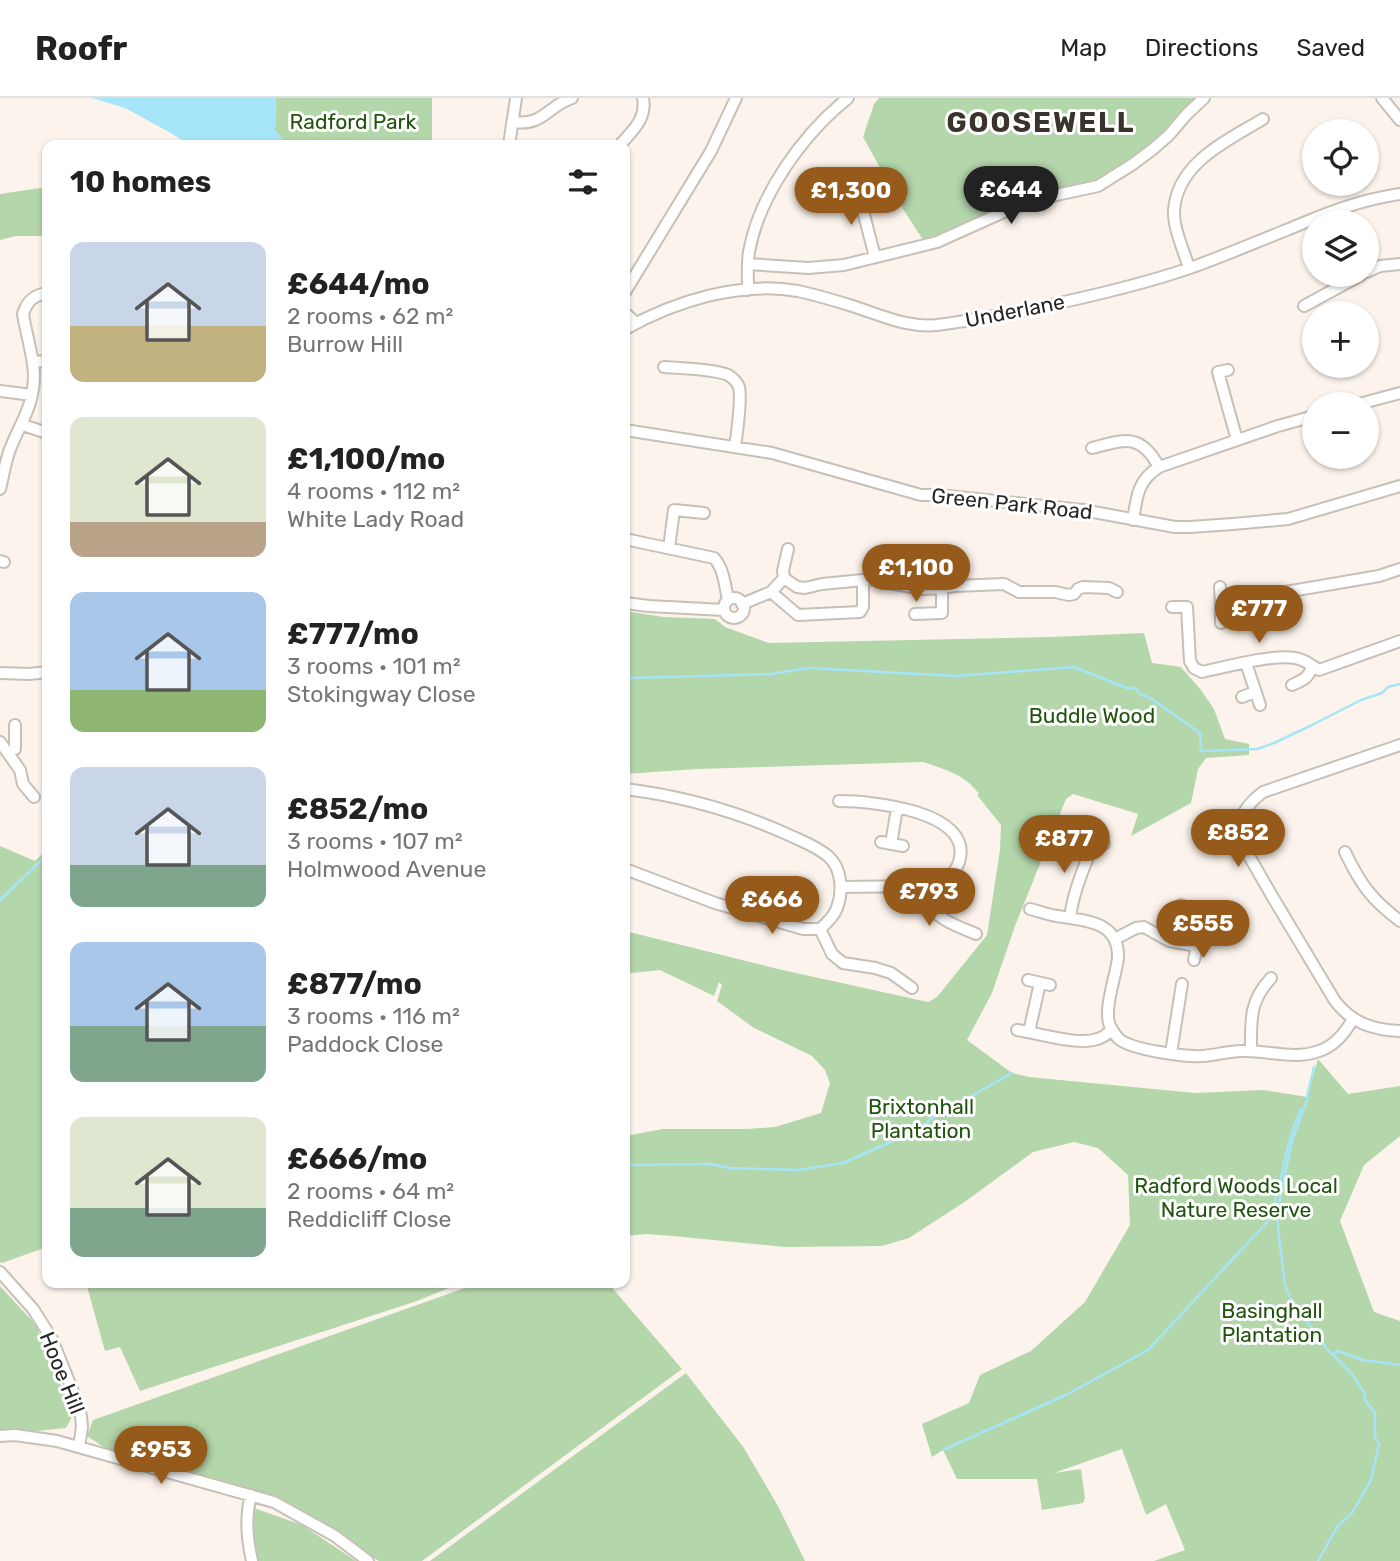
<!DOCTYPE html>
<meta charset="utf-8">
<style>
:root{--surface:#fff;--page:#f6f6f6;--text:#222;--muted:#767676;--line:#e0e0e0;--accent:#965a1b}
body{margin:0;font-family:Rubik,sans-serif;background:var(--page);color:var(--text);height:100vh;display:flex;flex-direction:column;font-size:26px;white-space:nowrap}
*{box-sizing:border-box;margin:0}
p{font-size:23px;color:var(--muted)}
.icon{flex:none;width:38px;height:38px;fill:none;stroke:currentColor;stroke-width:2;stroke-linecap:round;stroke-linejoin:round}
.map{position:relative;flex:1;overflow:hidden}
.sheet{position:absolute;left:42px;top:42px;width:588px;height:1148px;display:flex;flex-direction:column;background:var(--surface);border-radius:14px;box-shadow:0 2px 5px #0004}
.sheet>*{flex:none}
.buttons{position:absolute;left:1302px;top:21px;display:grid;gap:14px}
.buttons a{display:grid;place-items:center;width:77px;height:77px;border-radius:50%;background:var(--surface);box-shadow:0 2px 5px #0004;font-size:35px}
.price{position:absolute;translate:-50% -60px;padding:0 16px;border-radius:24px;background:var(--accent);color:#fff;font-size:23px;line-height:46px;filter:drop-shadow(0 2px 4px #0008)}
.price::after{content:'';position:absolute;left:50%;top:42px;width:21px;height:16px;margin-left:-10px;background:inherit;clip-path:polygon(0 0,100% 0,50% 100%)}
.price.active{background:#222;color:#fff}
ul{padding:0;list-style:none}
li{display:flex;align-items:center;gap:21px;height:175px;padding:0 28px}
li span{display:grid;place-items:center;flex:none;width:196px;height:140px;border-radius:14px;color:#555}
li>.icon{margin-inline-start:auto}
span .icon{width:84px;height:84px;fill:#fffc;stroke-width:1}
li b{font-size:30px}
h2{display:flex;justify-content:space-between;align-items:center;height:84px;padding:0 28px;font-size:30px}
header{display:flex;align-items:center;gap:42px;box-sizing:border-box;height:98px;padding:0 35px;background:var(--surface);border-bottom:2px solid var(--line)}
header strong{font-size:33px}
nav{display:flex;gap:38px;margin-inline-start:auto;font-size:24px}
.map>svg:first-child{display:block}
.green{fill:#b4d6ab}
.water{fill:#a6e5f7}
.lines{fill:none;stroke-linecap:round;stroke-linejoin:round}
.stream{stroke:#a6e5f7;stroke-width:2.5}
.minor-casing{stroke:#c7c0b7;stroke-width:14}
.minor{stroke:#fff;stroke-width:10}
.labels{text-anchor:middle;stroke-width:6;stroke-linejoin:round;paint-order:stroke}
.park-label{font-size:21px;fill:#20540c;stroke:#fff}
.street-label{font-size:21px;fill:#272421;stroke:#fff}
.district-label{font-size:28px;font-weight:bold;letter-spacing:2px;fill:#3a342d;stroke:#fff}
</style>
<header>
<strong>Roofr</strong>
<nav><a>Map</a><a>Directions</a><a>Saved</a></nav>
</header>
<div class="map">
<svg width="1400" height="1463" viewBox="0 0 1400 1463">
<rect width="100%" height="100%" fill="#fcf4ec"/>
<!-- green -->
<path class="green" d="M276,0H432V47H287L275,32Z
M879,0H1200L1169,33L1146,52L1097,85L947,138L923,142L903,111L863,39L874,6Z
M47,89V138H16L0,142V96Z
M625,513L664,519L715,521L725,529L769,545L1051,539L1144,535L1152,565L1181,569L1201,592L1214,611L1225,641L1249,646V657L1206,660L1198,671L1191,705L1131,738L1138,716L1073,696L1066,701L1015,828L992,895L967,942L1012,975L1029,979L1195,995L1263,992L1307,999L1318,961L1348,996L1400,988V1038L1364,1067L1340,1123L1374,1214L1400,1223V1463H1154L1185,1452L1166,1406L1146,1417L1122,1351L1054,1375L1081,1371L1085,1400L1083,1405L1042,1412L1037,1381H957L943,1352L932,1359L922,1326L969,1305L980,1277L1031,1253L1085,1204L1130,1127L1128,1077L1098,1050L1074,1044L1033,1054L966,1103L909,1140L882,1148L784,1149L673,1138L646,1136L625,1138V1038L663,1031H747L775,1029L821,1015L830,985L825,972L812,958L754,930L717,903L722,887L719,884L714,898L660,872L632,875L625,873V833L778,871L928,904L937,899L987,837L1000,752L1001,727L977,697L979,696C966,677 944,671 923,664L697,671L625,676Z
M0,748L35,763L47,751V1149L2,1165L0,1164Z
M86,1185H461L417,1203L140,1293L120,1249L105,1253Z
M479,1185H608L682,1271L422,1463H379L274,1401L114,1356L87,1338L93,1322Z
M0,1188L36,1227L73,1317L66,1330L37,1333L0,1332Z
M686,1275L744,1350L779,1410L805,1463H430Z
M254,1410L302,1427L356,1463H258L253,1446Z"/>
<!-- water -->
<path class="water" d="M92,0H276L275,32L287,47H190L169,34L125,10Z"/>
<g class="lines">
<!-- stream -->
<path class="stream" d="M625,577L630,580L770,576L809,570L956,578L1074,569L1127,590H1135L1140,596L1152,601L1200,635L1201,653L1257,651L1274,645L1312,627L1361,602L1382,595L1388,589L1400,586
M0,802L47,757
M1307,999L1314,969
M1308,999L1292,1043L1277,1115L1279,1139L1285,1187L1290,1200L1327,1251L1352,1276L1364,1295L1365,1302L1375,1315V1339L1379,1346L1371,1382L1352,1415L1337,1429L1318,1463
M625,1067L711,1066L729,1070L798,1072L843,1065L913,1034L934,1019L1012,975
M1280,1085C1285,1059 1290,1035 1301,1011
M1333,1256L1338,1253L1363,1262L1400,1267
M943,1352L1068,1296L1148,1252L1271,1120L1278,1089"/>
<!-- minor casing -->
<g class="minor-casing">
<path id="minor" d="M1382,0L1400,22
M513,24C544,28 546,9 572,0
M509,47L516,0
M620,47C632,33 647,21 643,0
M841,91L857,105L863,113L875,159
M748,166L808,170L844,167L937,144L1017,108L1038,101L1098,88L1133,66L1153,51L1169,37L1187,16L1204,0
M1189,170C1184,153 1173,130 1174,112C1178,64 1227,43 1263,21
M1367,174L1380,168L1400,166
M748,192C748,179 747,166 749,154C759,97 803,36 848,0
M625,194L711,53L736,0
M1304,208L1361,177
M625,215L636,225
M625,231C676,203 739,183 798,193C816,197 833,202 849,207C879,216 905,230 937,227C970,223 1003,216 1036,210C1088,199 1141,187 1190,170C1224,158 1256,144 1289,131C1327,115 1359,102 1400,96
M33,264L47,263
M664,269C680,270 715,271 728,277C733,280 737,284 739,289C742,303 737,334 735,349
M1228,272L1218,274L1237,342
M0,293L32,297
M1359,306L1400,295
M23,327L47,335
M625,332L772,355L921,397H939L1083,412L1175,429H1190L1233,426L1288,421L1400,388
M1092,350C1124,342 1140,334 1159,369
M0,391C3,379 5,366 9,354C20,324 34,310 34,276C33,256 26,236 23,216C27,203 34,197 47,195
M1133,422C1137,399 1137,383 1159,369L1278,328L1314,318
M625,441L714,460C724,471 725,488 728,502
M669,450L674,412L704,415
M0,463L4,464
M784,480L783,473L788,451
M1220,489L1221,505
M771,494L784,480L797,489L805,490L822,486L863,482
M724 510a10 10 0 1 1 20 0a10 10 0 1 1-20 0Z
M625,505L649,508L724,512
M742,506L771,494L798,517L860,514L863,509V482L876,481L889,485L923,491L942,490L955,488L1004,486L1019,494H1055L1069,497L1074,496L1078,491L1083,489L1109,490L1117,494
M1172,509H1187L1190,563L1194,570L1202,574C1225,569 1273,556 1295,560C1304,561 1311,567 1319,572L1400,543
M915,516L942,515V490
M1221,525V505L1379,478L1400,471
M1246,565L1260,607
M0,575L29,576L47,574
M1292,587C1303,582 1309,580 1312,568
M1242,599L1255,594
M15,627V651
M0,644L20,672L23,686L34,699
M1400,647L1263,694C1246,707 1235,722 1241,744L1272,798L1335,903C1352,925 1373,932 1400,933
M625,691C682,698 739,714 791,738C804,744 818,749 829,759C842,771 843,794 837,810C834,818 827,825 820,831H803L752,816L715,805L625,771
M839,703C871,703 975,713 959,764C954,780 940,785 926,788L841,789
M1085,739L1104,746
M881,744L903,748
M891,746L897,710
M1345,754C1361,787 1371,801 1400,823
M926,788C926,794 926,800 929,805C936,822 960,829 976,836
M1030,811C1039,813 1048,817 1057,818C1084,823 1119,822 1118,860C1116,878 1103,912 1110,928C1112,932 1116,938 1119,941C1132,952 1185,959 1203,958C1217,957 1231,952 1245,953C1270,953 1295,962 1319,953C1335,948 1345,935 1353,921
M1070,820C1073,793 1085,768 1094,743
M820,831L832,856L843,865L875,870L891,875L912,890
M1115,841L1136,830L1144,829L1169,843L1197,848C1200,828 1203,816 1181,807
M1194,862L1197,848
M1028,882L1050,887
M1017,932C1038,935 1078,948 1097,941C1103,940 1108,935 1112,932
M1029,934L1040,885
M1251,953C1251,922 1249,904 1271,880
M1171,955L1182,886
M0,1174L33,1211L52,1241L76,1301L81,1318L82,1329L79,1349
M0,1338L15,1337L57,1343L274,1404L335,1438L368,1463
M251,1397C245,1420 247,1440 252,1463"/>
</g>
<!-- minor -->
<use href="#minor" class="minor"/>
</g>
<g class="labels">
<!-- park labels -->
<g class="park-label">
<text x="353" y="31">Radford Park</text>
<text x="1092" y="625">Buddle Wood</text>
<text x="921" y="1016">Brixtonhall<tspan x="921" dy="24">Plantation</tspan></text>
<text x="1236" y="1095">Radford Woods Local<tspan x="1236" dy="24">Nature Reserve</tspan></text>
<text x="1272" y="1220">Basinghall<tspan x="1272" dy="24">Plantation</tspan></text>
</g>
<!-- street labels -->
<g class="street-label">
<text transform="translate(1015 213) rotate(-11)" y="7">Underlane</text>
<text transform="translate(1012 406) rotate(6)" y="7">Green Park Road</text>
<text transform="translate(62 1275) rotate(68)" y="7">Hooe Hill</text>
</g>
<!-- district labels -->
<g class="district-label">
<text x="1041" y="34">GOOSEWELL</text>
</g>
</g>
</svg>
<div class="buttons">
<a><svg class="icon" aria-label="locate" viewBox="0 0 24 24"><circle cx="12" cy="12" r="6"/><path d="M12 2v4M12 18v4M2 12h4M18 12h4"/></svg></a>
<a><svg class="icon" aria-label="layers" viewBox="0 0 24 24"><path d="M12 4l9 5-9 5-9-5zM3 14l9 5 9-5"/></svg></a>
<a>+</a>
<a>−</a>
</div>
<b class="price active" style="left:1011px;top:128px">£644</b>
<b class="price" style="left:851px;top:129px">£1,300</b>
<b class="price" style="left:916px;top:506px">£1,100</b>
<b class="price" style="left:1259px;top:547px">£777</b>
<b class="price" style="left:1238px;top:771px">£852</b>
<b class="price" style="left:1064px;top:777px">£877</b>
<b class="price" style="left:929px;top:830px">£793</b>
<b class="price" style="left:772px;top:838px">£666</b>
<b class="price" style="left:1203px;top:862px">£555</b>
<b class="price" style="left:161px;top:1388px">£953</b>
<section class="sheet">
<h2>10 homes<svg class="icon" aria-label="filters" viewBox="0 0 24 24"><path d="M4 7h16M4 17h16"/><circle cx="9" cy="7" r="2"/><circle cx="15" cy="17" r="2"/></svg></h2>
<ul>
<li><span style="background:linear-gradient(#c9d6e8 60%,#c2b280 0)"><svg class="icon" aria-label="home" viewBox="0 0 24 24"><path d="M3 11l9-7 9 7M6 9v11h12V9"/></svg></span><div><b>£644/mo</b><p>2 rooms · 62 m²</p><p>Burrow Hill</p></div></li>
<li><span style="background:linear-gradient(#dfe7d0 75%,#b9a48a 0)"><svg class="icon" aria-label="home" viewBox="0 0 24 24"><path d="M3 11l9-7 9 7M6 9v11h12V9"/></svg></span><div><b>£1,100/mo</b><p>4 rooms · 112 m²</p><p>White Lady Road</p></div></li>
<li><span style="background:linear-gradient(#a9c7e8 70%,#8fb573 0)"><svg class="icon" aria-label="home" viewBox="0 0 24 24"><path d="M3 11l9-7 9 7M6 9v11h12V9"/></svg></span><div><b>£777/mo</b><p>3 rooms · 101 m²</p><p>Stokingway Close</p></div></li>
<li><span style="background:linear-gradient(#c9d6e8 70%,#7fa58c 0)"><svg class="icon" aria-label="home" viewBox="0 0 24 24"><path d="M3 11l9-7 9 7M6 9v11h12V9"/></svg></span><div><b>£852/mo</b><p>3 rooms · 107 m²</p><p>Holmwood Avenue</p></div></li>
<li><span style="background:linear-gradient(#a9c7e8 60%,#7fa58c 0)"><svg class="icon" aria-label="home" viewBox="0 0 24 24"><path d="M3 11l9-7 9 7M6 9v11h12V9"/></svg></span><div><b>£877/mo</b><p>3 rooms · 116 m²</p><p>Paddock Close</p></div></li>
<li><span style="background:linear-gradient(#dfe7d0 65%,#7fa58c 0)"><svg class="icon" aria-label="home" viewBox="0 0 24 24"><path d="M3 11l9-7 9 7M6 9v11h12V9"/></svg></span><div><b>£666/mo</b><p>2 rooms · 64 m²</p><p>Reddicliff Close</p></div></li>
</ul>
</section>
</div>
